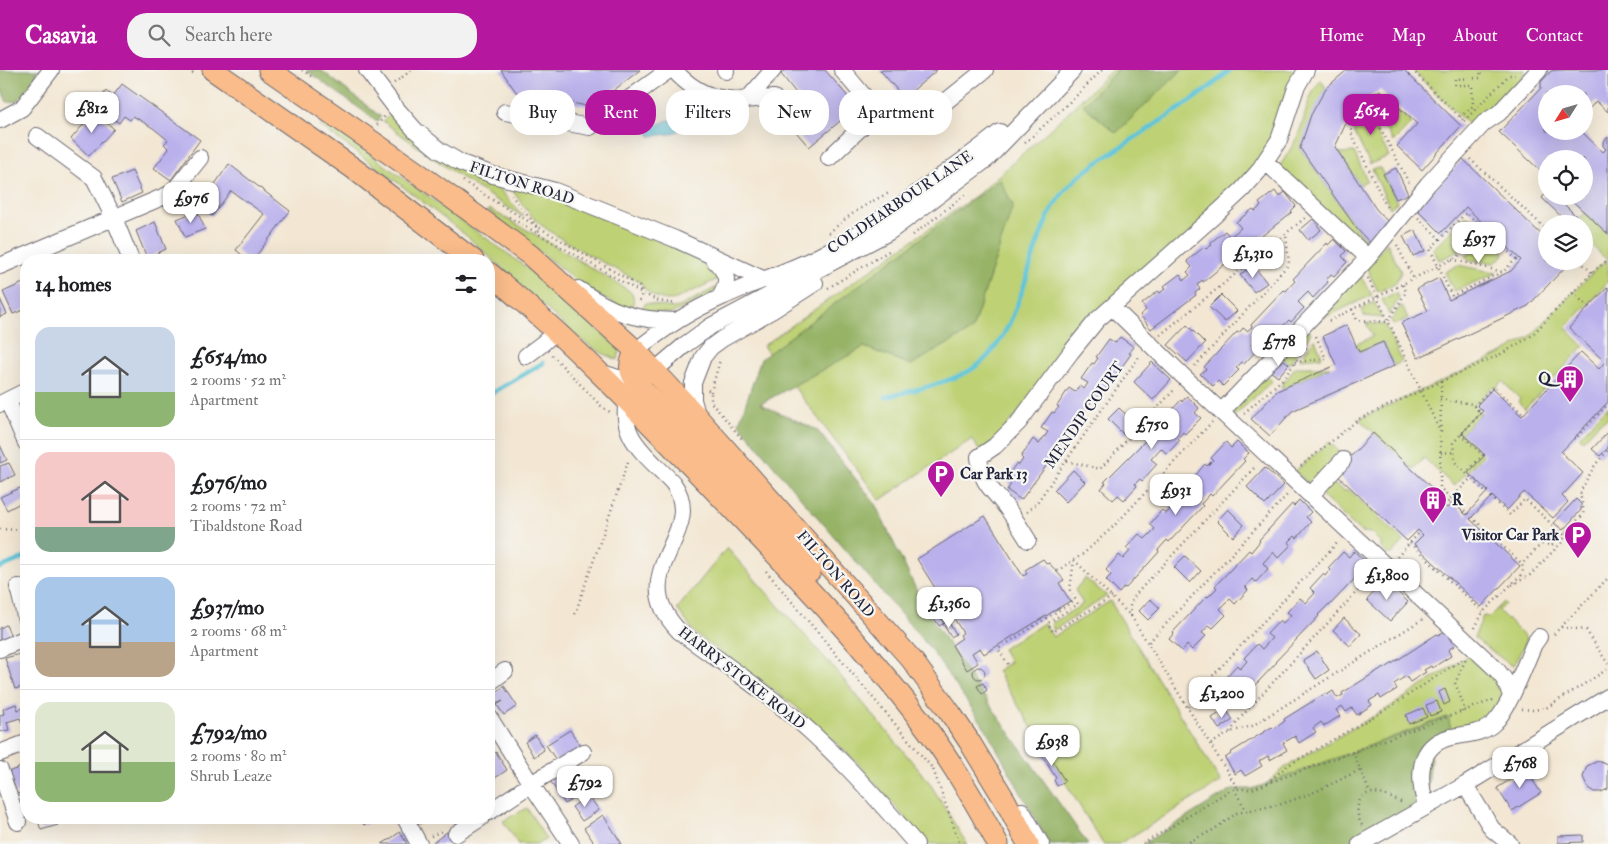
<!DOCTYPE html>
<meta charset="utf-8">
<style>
:root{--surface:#fff;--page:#f2f2f2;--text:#202124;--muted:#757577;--line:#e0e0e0;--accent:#b5179e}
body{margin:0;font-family:"IM FELL Double Pica",serif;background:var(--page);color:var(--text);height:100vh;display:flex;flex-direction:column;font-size:19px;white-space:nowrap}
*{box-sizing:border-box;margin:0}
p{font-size:16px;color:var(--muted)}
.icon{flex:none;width:28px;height:28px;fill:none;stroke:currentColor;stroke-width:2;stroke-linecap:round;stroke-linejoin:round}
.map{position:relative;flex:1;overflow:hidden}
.details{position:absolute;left:20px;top:184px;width:475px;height:570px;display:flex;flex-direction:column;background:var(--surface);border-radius:20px;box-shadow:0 5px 20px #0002}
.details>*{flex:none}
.banner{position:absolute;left:510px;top:20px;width:475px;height:45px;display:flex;gap:10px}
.needle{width:32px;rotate:233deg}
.tools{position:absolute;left:1538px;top:15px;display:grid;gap:10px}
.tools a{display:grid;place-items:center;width:55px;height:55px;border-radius:50%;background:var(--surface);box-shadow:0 5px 20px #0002;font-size:25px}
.price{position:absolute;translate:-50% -42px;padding:0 11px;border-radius:10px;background:#fff;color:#222;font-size:16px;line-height:32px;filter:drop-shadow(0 1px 2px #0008)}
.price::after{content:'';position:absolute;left:50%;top:30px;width:15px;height:11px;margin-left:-8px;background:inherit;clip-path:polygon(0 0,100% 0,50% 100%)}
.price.selected{background:var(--accent);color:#fff}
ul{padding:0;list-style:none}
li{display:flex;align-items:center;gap:15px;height:125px;padding:0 15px}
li+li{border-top:1px solid var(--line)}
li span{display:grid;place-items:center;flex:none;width:140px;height:100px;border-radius:15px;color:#555}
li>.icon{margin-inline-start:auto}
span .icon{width:60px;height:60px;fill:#fffc;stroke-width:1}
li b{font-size:21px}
h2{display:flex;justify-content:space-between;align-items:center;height:60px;padding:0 15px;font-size:21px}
.chip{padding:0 18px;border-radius:20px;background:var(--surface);box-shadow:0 5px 20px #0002;font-size:18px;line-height:45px}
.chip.selected{background:var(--accent);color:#fff}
header{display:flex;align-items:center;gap:30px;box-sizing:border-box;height:70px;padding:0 25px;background:var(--accent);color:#fff}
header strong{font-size:24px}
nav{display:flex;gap:28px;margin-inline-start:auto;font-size:18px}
.search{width:350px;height:45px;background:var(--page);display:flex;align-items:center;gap:12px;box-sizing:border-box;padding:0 18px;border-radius:20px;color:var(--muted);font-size:19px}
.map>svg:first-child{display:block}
.green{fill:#bed174;stroke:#707a58}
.forest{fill:#96b366;stroke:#5c6a50}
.water{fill:#5dc5d9;stroke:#40748a}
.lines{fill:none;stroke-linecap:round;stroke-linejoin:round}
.stream{stroke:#5dc5d9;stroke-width:4.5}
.building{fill:#bab1ec}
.minor-casing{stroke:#6b6770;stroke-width:18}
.major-casing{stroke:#6b6770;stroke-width:23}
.path{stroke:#6b6770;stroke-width:2.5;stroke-dasharray:1 4;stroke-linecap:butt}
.minor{stroke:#fff;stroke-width:16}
.major{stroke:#f9bc8a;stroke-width:21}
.labels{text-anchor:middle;stroke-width:4.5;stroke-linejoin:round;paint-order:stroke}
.street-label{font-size:15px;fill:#22223b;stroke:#f6f6f2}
.poi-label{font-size:15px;font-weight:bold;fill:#22223b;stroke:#f6f6f2;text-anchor:end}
</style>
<header>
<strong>Casavia</strong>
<div class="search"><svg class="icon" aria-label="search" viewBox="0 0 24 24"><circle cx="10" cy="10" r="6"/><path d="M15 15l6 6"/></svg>Search here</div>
<nav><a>Home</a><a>Map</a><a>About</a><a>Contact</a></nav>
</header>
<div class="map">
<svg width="1608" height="774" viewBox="0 0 1608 774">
<rect width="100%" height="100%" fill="#f6f6f2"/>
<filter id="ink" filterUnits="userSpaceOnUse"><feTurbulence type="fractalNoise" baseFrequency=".02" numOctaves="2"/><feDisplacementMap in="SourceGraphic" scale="10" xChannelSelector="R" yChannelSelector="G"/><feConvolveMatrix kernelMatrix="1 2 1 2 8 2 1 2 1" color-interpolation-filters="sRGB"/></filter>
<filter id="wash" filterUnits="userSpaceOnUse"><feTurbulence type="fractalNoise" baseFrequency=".0096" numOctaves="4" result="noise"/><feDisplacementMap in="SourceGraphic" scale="20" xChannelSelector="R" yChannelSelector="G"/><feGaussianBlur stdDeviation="1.12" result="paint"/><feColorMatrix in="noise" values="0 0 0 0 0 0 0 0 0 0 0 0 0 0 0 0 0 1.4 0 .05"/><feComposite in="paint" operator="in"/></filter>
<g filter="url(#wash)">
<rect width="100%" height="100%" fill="#f3e7d3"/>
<!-- green -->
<path class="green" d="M1112,0H1306L1266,92L1097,250L982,385L972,369L880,430L763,276L978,124L1062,48Z
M1412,0H1525L1520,12L1476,62Z
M1321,10L1326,18L1300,78L1357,159L1371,174L1366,180L1279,97C1287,85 1295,73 1300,60C1308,39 1306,29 1321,10Z
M1390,34L1412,53L1393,72L1376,43Z
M1365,40L1389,86L1370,94L1354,62L1356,54Z
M390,44L423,76L493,112L524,147C475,118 428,86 383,51Z
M324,51L530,200L620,279L618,290C602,284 589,276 575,265L468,167L397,112L320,56Z
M1354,82L1367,110L1360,115L1339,83Z
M1380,98L1397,132L1390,138L1372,99Z
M512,116L535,121L699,186L715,200L718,209L676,229C662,233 646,224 640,212C607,194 570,177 540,154C529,145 519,130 511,118Z
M489,139L538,166L628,220C637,226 633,234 630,242L587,219L488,141Z
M1585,143L1608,164V212L1566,258L1584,276L1525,339L1518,332L1520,329L1502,311L1495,319L1492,317L1474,336L1481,343L1461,364L1483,385L1454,416L1424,388L1413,399L1359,349L1503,283L1531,266L1595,200L1607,190L1584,168V154L1579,149Z
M1466,146L1490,167L1439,190L1433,179Z
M1494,170L1504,182L1503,186L1494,193L1469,190L1466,186Z
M1387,173L1401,202L1395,214L1378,222L1366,196Z
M1458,195L1497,203L1454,221L1445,202Z
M1359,204L1372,225L1317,251Z
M717,217L713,223L671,244L640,240L646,233L672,238L679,237Z
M1396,223L1399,229L1389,245L1382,229Z
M1374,232L1382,248L1364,246L1361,240Z
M1401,235L1408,248L1394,255L1391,251Z
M1366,253L1385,255L1402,291L1394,296L1383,272L1359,282L1355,275L1373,266Z
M1307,256L1311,263L1289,294L1280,287Z
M1315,269L1322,287L1300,289Z
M1295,297H1330L1282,319V313L1288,308Z
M1265,304L1272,311L1233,347L1230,343Z
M1608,336V348L1600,352L1583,370L1579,367Z
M1329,372L1342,384L1312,413H1308L1295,401Z
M1332,413L1344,421L1349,420L1404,471L1392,484H1387L1381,478V473L1371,463L1361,462L1323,427L1322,423Z
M727,478L833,597L929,712L967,774H928L855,690L794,635L696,564L677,539Z
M1085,508L1107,526L1054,560L1051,554L1083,534L1075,520Z
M1110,531L1221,712L1119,774H1103L997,601L1010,592L1002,579L1044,553L1053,567Z
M1504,532L1506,534L1499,541L1527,569L1515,593L1512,596L1474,568L1483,546L1489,547Z
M1472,577L1511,625L1498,649L1453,667L1447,647L1266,714L1287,696L1390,637L1468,586Z
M527,738L546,769L539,774H518L503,751Z"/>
<!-- forest -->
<path class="forest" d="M0,0H40L36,2L37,12L17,31L7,32L0,16Z
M306,0H321L381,47L377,51Z
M1117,0H1182L1116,63L1083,35Z
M1000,109L1013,136L972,260L911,295L864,277L760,334L817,360L874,432L926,540L967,602L1088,774H1049L986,659L929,577L783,407L739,353L761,289Z
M1448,647L1453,667L1432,678L1426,736L1360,774H1143L1229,721L1238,719H1252Z"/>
<!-- water -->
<path class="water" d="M668,50L675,51L679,55L678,61L670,64L650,66L648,63L659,54Z"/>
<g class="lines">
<!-- stream -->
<path class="stream" d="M489,325L543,293
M886,327C914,320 944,314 969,301C1009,279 1022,220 1035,181C1043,157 1052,133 1070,115C1081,103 1096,94 1109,85C1149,57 1194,33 1230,0
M0,498L26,487"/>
</g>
<g id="blocks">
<!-- building -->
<path class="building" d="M501,0H640L592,37L516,22Z
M785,0H825L857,37L809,77L785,49L800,36V28L781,4Z
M880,0H937L904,28Z
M1347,0H1404L1461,56L1422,100L1397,76L1417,54L1380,20L1353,38L1335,77L1376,139L1390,154L1371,174L1357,159L1300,78L1311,45L1326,18Z
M1557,0H1608V42L1596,31L1584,45V24H1546V61H1581L1603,82L1606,79L1603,76V72L1608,67V164L1567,126H1584V89H1546V106L1499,62L1541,18V12L1551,1Z
M122,14L200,70L171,110L154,98L169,79L164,74L168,70L153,58L133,46L130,50L124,46L119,53L95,35L106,21L113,26Z
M94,42L114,59L89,86L71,69Z
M1463,89L1546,169V191H1571L1528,236L1418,288L1401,253L1428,241L1417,219L1439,208L1449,230L1511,201L1521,190L1466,137L1441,163L1416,138Z
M229,94L290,141L253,190H248L236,180L264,144L231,121L212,146L199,137Z
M1396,98L1408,124L1396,129L1383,104Z
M132,101L142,123L122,132L112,109Z
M1275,121L1279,127L1285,122L1296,136L1291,141L1292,142L1253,173L1252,172L1203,212L1202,210L1197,215L1200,219L1195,223L1196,225L1151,259L1140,245L1146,240L1142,234L1158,221L1160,223L1166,218L1164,216L1180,204L1184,210L1190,205L1187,202L1192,197L1187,191L1204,177L1206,179L1212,175L1210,173L1225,161L1230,167L1241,158L1236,152L1253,139L1255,141L1261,136L1259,133Z
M1546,123V126H1556L1584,154H1569L1542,128Z
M197,141L205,159L185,167L177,149Z
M1313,149L1321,160L1308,170L1300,160Z
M155,152L166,179L147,188L136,161Z
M1415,160L1425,181L1413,186L1403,166Z
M1334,169L1346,181L1342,186L1347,192L1334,206L1331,204L1326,210L1328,212L1313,228L1308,222L1298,232L1304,238L1291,252L1289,250L1283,256L1285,257L1270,273L1265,268L1260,273L1256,270L1251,275L1257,280L1244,294L1242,292L1236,298L1239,300L1223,316L1218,311L1213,316L1200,304L1206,299L1204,297L1237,262L1239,263L1243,258L1247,261L1252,257L1251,255L1284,220L1286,221L1295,211L1293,209L1327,173L1328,175Z
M1253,195L1267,213L1254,222L1240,205Z
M23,213L26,219V239L13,244L3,222Z
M1608,217V332L1561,382L1583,403L1562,426L1568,432L1553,448L1524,422L1507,440L1492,426L1470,449L1520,496L1481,537L1414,474L1423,465L1418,460L1407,471L1335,403L1373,363L1445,430L1442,434L1444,436L1447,438L1453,432L1466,445L1488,421L1468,403L1485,385L1462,363L1483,341L1477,335L1492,319L1522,346L1581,282L1599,299L1605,292L1569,258Z
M1221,225L1237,241L1225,252L1209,237Z
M0,229L7,244L0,247Z
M1187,255L1205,273L1187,292L1168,275Z
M1347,255L1359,282L1383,272L1394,296L1292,341L1270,366L1251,349L1277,321L1336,295L1323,266Z
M1120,267L1134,277L1129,283L1131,284L1103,323L1102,322L1097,328L1093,325L1089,331L1091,332L1063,373L1061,372L1053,383L1055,384L1021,430L1007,420L1011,414L1005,409L1016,394L1019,395L1023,389L1021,387L1033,369L1039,374L1048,362L1041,358L1052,342L1054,343L1059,337L1057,336L1069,318L1075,322L1079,316L1084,319L1088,313L1081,309L1092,293L1094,294L1098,288L1096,287L1109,269L1115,273Z
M1280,287L1289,294L1278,307L1270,301Z
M1152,292L1171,310L1153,330L1134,312Z
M1187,326L1199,338L1195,343L1201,348L1185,364L1183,362L1178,368L1180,370L1167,384L1161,378L1151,389L1157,394L1142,411L1140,409L1135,414L1137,416L1124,430L1118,425L1113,430L1101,419L1106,413L1104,412L1149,367L1148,366L1181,330L1182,332Z
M1119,338L1135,353L1124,365L1108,349Z
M1608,362V378L1600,386L1592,379Z
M1226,372L1231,378L1237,372L1249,383L1243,389L1245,391L1212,426L1210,424L1201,434L1203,436L1169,472L1167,470L1158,480L1159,482L1126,518L1124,517L1119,523L1106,510L1111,505L1106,500L1119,485L1123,489L1130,481L1126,478L1139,464L1145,469L1155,459L1150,454L1162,440L1166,444L1173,435L1170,432L1183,419L1188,424L1198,413L1193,408L1205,394L1207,396L1213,390L1211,388Z
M0,375L7,390L0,393Z
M9,393L15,405L0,412V396Z
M1265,398L1284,415L1265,435L1247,417Z
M1073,400L1085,412L1066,432L1054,420Z
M20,418L26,430L7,440L0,427Z
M1576,429L1581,434V440L1563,460L1554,453Z
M1299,430L1311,442L1306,447L1311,452L1297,468L1295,466L1289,472L1291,475L1278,488L1273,482L1263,493L1268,499L1256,512L1252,509L1245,517L1248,520L1235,534L1230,529L1220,539L1226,545L1213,558L1209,555L1202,563L1206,566L1192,580L1187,575L1182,581L1169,569L1174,563L1173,562L1207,526L1208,527L1217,518L1215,516L1249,480L1251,482L1260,471L1259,470L1292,434L1294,436Z
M1228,439L1244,455L1233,467L1217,451Z
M985,446L1023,506L1027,504L1025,500L1043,489L1047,494L1049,493L1064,510L1059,513L1070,531L984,584L980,578L972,583L978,593L967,600L952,575L962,568L960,565L963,563L917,489Z
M1354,481L1367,493L1362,499L1363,500L1329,536L1328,535L1318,545L1319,546L1276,591L1277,592L1243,628L1242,626L1237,632L1224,620L1229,615L1224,609L1237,595L1240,599L1247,591L1244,588L1257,574L1262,579L1272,568L1267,564L1280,550L1283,553L1291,545L1287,542L1300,528L1306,533L1315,523L1310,518L1323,504L1325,506L1330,500L1328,498L1343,482L1349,487Z
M1185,486L1201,501L1190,513L1174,497Z
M1385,510L1408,532L1390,551L1367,530Z
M1150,529L1160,538L1148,550L1139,541Z
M935,539L944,553L939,556L931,543Z
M1344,548L1361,564L1350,576L1333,560Z
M948,551L956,564L951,567L943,554Z
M6,555L11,567L0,572V558Z
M1445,561L1454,576L1448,580L1451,586L1432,598L1431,596L1424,600L1426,602L1410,612L1406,606L1394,614L1397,619L1381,629L1379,625L1369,631L1372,635L1357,645L1352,638L1346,642L1342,636L1336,640L1340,646L1324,656L1321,652L1313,658L1316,662L1299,673L1295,666L1283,673L1287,680L1270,690L1268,686L1259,691L1262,696L1245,706L1241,700L1235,704L1225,688L1231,684L1230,683L1272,657L1274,659L1285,651L1284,649L1326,623L1327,625L1333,621L1337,628L1343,625L1342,623L1384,597V599L1437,564L1438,565Z
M1317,581L1329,600L1316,609L1303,590Z
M24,583L26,589V616L15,619L5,588Z
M973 603a6 6 0 1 1 12 0a6 6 0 1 1-12 0Z
M983,613L987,620L982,624L977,616Z
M504,616L517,636L504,645L497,635L503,631L496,634L492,626Z
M1445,619L1450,632L1444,635L1439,622Z
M1437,631L1441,642L1430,646L1426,635Z
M16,634L18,640L26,637V655L23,656L20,648L7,652L9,660L0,662V645L4,644L3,639Z
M1423,638L1427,647L1409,654L1406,645Z
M1226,639L1233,650L1219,659L1212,648Z
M570,660L582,678L558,693L546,675Z
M535,665L544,680L534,687L525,672Z
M1043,676L1065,711L1057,716L1054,710L1056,708L1038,679Z
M496,682L507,700L489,712V687Z
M1598,691L1608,695V719L1601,722H1594L1588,718L1583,707L1587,696Z
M26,695V721L16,724L8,702Z
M1532,696L1536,703L1530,706L1541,723L1512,741L1497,718Z
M566,698L581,723L565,734L549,709Z
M588,725L599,740L582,751L572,737Z
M603,745L609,754L622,774H595L584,758Z
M37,748H56L58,755L41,760Z
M358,748H375L364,755Z
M415,748H429L420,754Z
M400,762L407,774H382L390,769Z
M447,762L454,774H431Z
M1583,765V772L1558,773V766Z"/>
</g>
</g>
<g filter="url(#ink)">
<use href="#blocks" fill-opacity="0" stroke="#6b6770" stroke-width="1"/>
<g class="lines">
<!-- minor casing -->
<g class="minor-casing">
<path id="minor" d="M367,0L395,37L415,60L439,80L461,93L493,105L555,121L675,169L765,210
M674,0C704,34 731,31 774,28
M725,0L726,1
M747,30L773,0
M505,42L590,57L669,0
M0,50L22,38L51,0
M919,53L985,0
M37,66L94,108L114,148L131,190
M829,88L871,48L875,43L873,37L842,0
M713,189C726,202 731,209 720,227
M1367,189L1428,114L1484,53L1499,43L1539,0
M0,196L172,123L200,88
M578,219C613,243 634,250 676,251
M1112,237L1184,307L1497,600L1504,609L1511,625
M636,281C662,259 690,241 722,227C754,212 788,202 819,186C853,169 884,147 915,125C944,104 973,84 1000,62
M526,286L542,274L556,261
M600,302L618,308L636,311L654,301L686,274L711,256L889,162L916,142L987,89L1073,0
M629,324C615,366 647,385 673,413C709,464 621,501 679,561C711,585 745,607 777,633C829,674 873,724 916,774
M8,331L26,373
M0,334L26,321
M1221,342L1367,189L1365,185L1266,92
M698,348L693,330V313L703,287L711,277L722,269L773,240L815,213
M1311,425L1343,390
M1028,470C1021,459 1014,447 1006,437C990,416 982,415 979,387L995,376L1019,352L1071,282L1097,250L1215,145L1242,120L1258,102L1279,70L1296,18L1306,0
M18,517L26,550
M0,579L26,568
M489,613L505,601
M489,647L531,714L489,742
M0,683L26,673
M0,700L18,752
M1465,715L1492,759L1510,774
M1426,736C1418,709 1416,675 1451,667C1466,664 1483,664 1494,653C1509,639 1525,594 1534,574L1539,567
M1022,741L1041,774
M405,748L419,774
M456,764L481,748
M571,774L531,714L583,682
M1360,774L1465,715L1608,627"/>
</g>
<!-- major casing -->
<g class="major-casing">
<path id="major" d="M213,0L353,98L473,190
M269,0L419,104L530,185L636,281L698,348L912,590L951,644L969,671L1006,732L1028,774
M489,203C572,271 645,348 719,425C792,501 864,575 927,659C954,695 977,735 998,774
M636,281C625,299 632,306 643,320L768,451L810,501"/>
</g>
<!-- path -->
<path class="path" d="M188,0L196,5
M302,0L314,8
M1412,0L1465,52
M394,13L412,0
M1380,28L1355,44L1351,62L1388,140
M1369,36L1409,113
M1460,47L1473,36L1472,15H1455V9L1480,8L1481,0
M1464,51L1509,5H1515
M377,55L385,46
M1025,73L1075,27L1102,0
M1470,89L1546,159
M463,111L499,134L639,216L642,223L639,232
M511,125L534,153L539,162
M509,147L642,223L659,231L676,234
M1418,148L1440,169L1466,143L1494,168
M829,163C847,146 867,133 889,123
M913,165L966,124
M1440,169L1430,179L1452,226L1502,202
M1397,175L1413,208
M1580,191L1592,203
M1368,208L1440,361
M828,218L892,179
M1573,223L1589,237
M1352,239L1357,250L1388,252L1406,222L1402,213
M1329,251L1494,168L1516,189L1503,202L1451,189
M1160,265L1305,148
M552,285L602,337L610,342
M1295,292L1326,289L1315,264
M1195,296L1289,194L1286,164
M1441,311L1440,418L1522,494
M708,320L711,322V332L715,337L744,371
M711,322L720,290
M1440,329L1472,334L1478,340L1480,338
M1474,336L1493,317L1523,344
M1478,340L1481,343L1453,373L1455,392L1486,423
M1244,343L1283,309L1308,275
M1461,364L1483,385L1466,403
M1574,368L1575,369L1608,334
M1441,383L1454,382
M1067,391L1100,399L1175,319
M1301,396L1359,349L1503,283L1531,266L1595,200L1608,190
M1491,427L1510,445L1525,429L1562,464
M1444,436L1471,408
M1027,442L1036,434L1140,285
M0,459L26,460
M1410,473L1483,542
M1542,474L1552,475L1583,445C1585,437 1579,429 1581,420L1595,395L1608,380
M1397,487L1420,462
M1074,490L1131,546L1238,719
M1074,490L1070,520L1078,534L1048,553L1053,562L1112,527
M766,501L933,699L960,774
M1057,501L1083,484L1113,457L1212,352
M1512,515L1530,505L1563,471L1566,463
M575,544L629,389
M1131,546L1130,535L1136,524L1256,396
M1561,557L1608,508
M1475,558L1483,542L1522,504L1523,500L1522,494L1546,469L1558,468
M1554,564L1561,557L1586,560L1608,594
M1149,572L1289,423
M1008,594L998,579L1075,530
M1188,637L1205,614L1338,472
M1522,639L1533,640L1546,638L1608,599
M1462,642L1464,636L1455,613L1466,589
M1230,662L1242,646L1374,503
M1211,674L1230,662L1252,656L1423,549
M1353,682L1370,723
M1267,713L1287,696L1390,637L1463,589
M1234,719L1246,740
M1362,755C1355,745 1355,724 1372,723C1382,723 1394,729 1403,733
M431,766L442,761
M1143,774L1229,721L1238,719H1252L1493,630
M1185,774L1213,760L1237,743L1282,734L1317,721L1360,700"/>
<!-- minor -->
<use href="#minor" class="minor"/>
<!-- major -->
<use href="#major" class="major"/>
</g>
</g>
<!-- icons -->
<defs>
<g id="building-pin" transform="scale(1.4375)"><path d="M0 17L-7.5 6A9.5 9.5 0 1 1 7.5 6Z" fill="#b5179e" stroke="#f6f6f2"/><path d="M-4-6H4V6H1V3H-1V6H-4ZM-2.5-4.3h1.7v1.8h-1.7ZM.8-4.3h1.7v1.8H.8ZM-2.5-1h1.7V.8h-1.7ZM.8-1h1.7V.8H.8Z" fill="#fff"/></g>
<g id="parking-pin" transform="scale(1.4375)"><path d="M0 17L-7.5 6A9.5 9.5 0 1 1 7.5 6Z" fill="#b5179e" stroke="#f6f6f2"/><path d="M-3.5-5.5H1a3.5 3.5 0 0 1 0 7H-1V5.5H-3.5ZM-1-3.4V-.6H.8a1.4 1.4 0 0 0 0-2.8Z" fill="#fff"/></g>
</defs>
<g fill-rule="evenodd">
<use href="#building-pin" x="1570" y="309"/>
<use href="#parking-pin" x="941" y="404"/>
<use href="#building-pin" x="1433" y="430"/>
<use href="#parking-pin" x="1578" y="465"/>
</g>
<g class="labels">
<!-- street labels -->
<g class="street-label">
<text transform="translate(522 113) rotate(18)" y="5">FILTON ROAD</text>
<text transform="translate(900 132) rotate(-34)" y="5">COLDHARBOUR LANE</text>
<text transform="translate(1084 345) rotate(-55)" y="5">MENDIP COURT</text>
<text transform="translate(836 504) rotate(49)" y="5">FILTON ROAD</text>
<text transform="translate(742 608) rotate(38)" y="5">HARRY STOKE ROAD</text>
</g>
<!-- poi labels -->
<g class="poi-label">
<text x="1551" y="314">Q</text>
<text x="960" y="409" text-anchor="start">Car Park 13</text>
<text x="1452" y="435" text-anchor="start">R</text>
<text x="1559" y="470">Visitor Car Park</text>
</g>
</g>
</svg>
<div class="tools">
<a><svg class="needle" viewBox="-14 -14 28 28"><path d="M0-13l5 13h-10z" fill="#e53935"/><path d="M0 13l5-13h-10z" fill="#757577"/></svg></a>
<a><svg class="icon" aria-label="locate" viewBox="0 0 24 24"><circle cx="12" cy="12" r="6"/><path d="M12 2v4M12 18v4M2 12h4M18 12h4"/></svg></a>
<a><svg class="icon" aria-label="layers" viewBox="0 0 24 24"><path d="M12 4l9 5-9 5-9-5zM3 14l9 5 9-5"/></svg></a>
</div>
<b class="price" style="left:92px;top:64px">£812</b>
<b class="price selected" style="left:1371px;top:66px">£654</b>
<b class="price" style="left:191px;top:154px">£976</b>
<b class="price" style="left:1479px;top:194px">£937</b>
<b class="price" style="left:1253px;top:209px">£1,310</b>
<b class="price" style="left:1279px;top:297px">£778</b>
<b class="price" style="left:1152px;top:380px">£750</b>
<b class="price" style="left:1176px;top:446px">£931</b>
<b class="price" style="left:1387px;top:531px">£1,800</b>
<b class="price" style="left:949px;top:559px">£1,360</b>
<b class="price" style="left:1222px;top:649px">£1,200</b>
<b class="price" style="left:1052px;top:697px">£938</b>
<b class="price" style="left:1520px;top:719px">£768</b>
<b class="price" style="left:585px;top:738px">£792</b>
<div class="banner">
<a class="chip">Buy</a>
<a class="chip selected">Rent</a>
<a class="chip">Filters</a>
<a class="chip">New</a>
<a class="chip">Apartment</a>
</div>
<section class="details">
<h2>14 homes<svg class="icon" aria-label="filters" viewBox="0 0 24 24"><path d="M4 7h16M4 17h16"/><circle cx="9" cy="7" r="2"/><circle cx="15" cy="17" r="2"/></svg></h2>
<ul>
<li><span style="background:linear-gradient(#c9d6e8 65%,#8fb573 0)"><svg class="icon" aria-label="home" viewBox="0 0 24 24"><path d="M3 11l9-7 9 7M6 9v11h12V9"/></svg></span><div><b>£654/mo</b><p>2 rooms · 52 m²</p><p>Apartment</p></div></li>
<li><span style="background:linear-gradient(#f6c9c9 75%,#7fa58c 0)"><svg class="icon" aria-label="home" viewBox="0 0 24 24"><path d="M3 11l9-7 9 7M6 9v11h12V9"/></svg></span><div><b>£976/mo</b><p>2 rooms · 72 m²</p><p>Tibaldstone Road</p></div></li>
<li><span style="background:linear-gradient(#a9c7e8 65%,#b9a48a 0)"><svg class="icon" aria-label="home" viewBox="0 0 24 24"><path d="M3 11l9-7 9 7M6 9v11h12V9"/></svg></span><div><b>£937/mo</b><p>2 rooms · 68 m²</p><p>Apartment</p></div></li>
<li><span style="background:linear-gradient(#dfe7d0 60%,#8fb573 0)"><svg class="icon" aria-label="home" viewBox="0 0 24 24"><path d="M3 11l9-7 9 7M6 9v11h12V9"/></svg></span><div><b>£792/mo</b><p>2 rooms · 80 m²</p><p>Shrub Leaze</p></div></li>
</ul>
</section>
</div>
